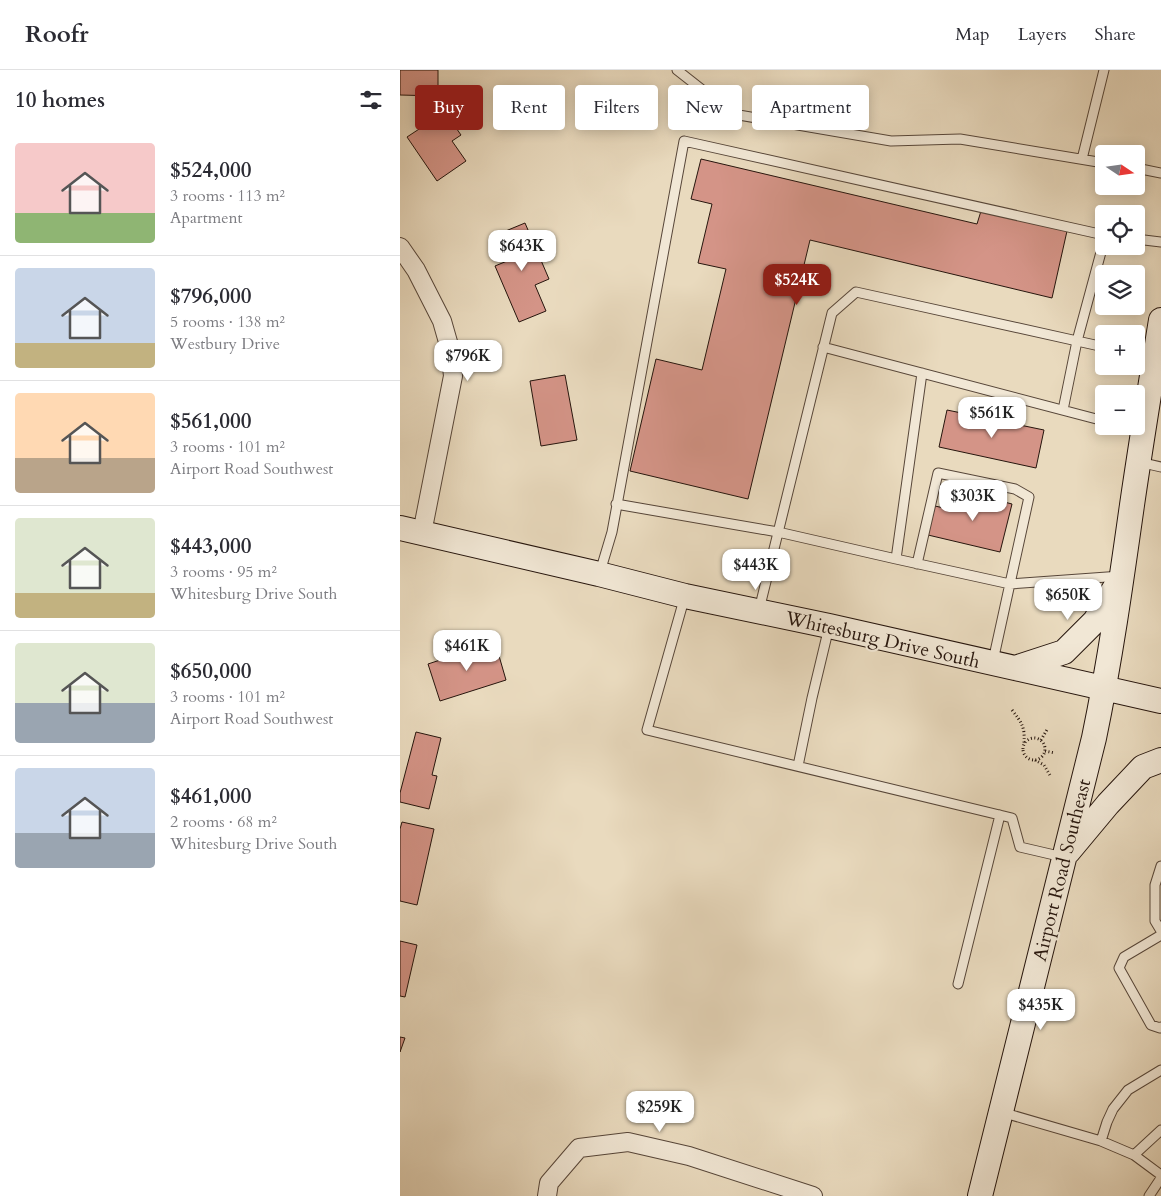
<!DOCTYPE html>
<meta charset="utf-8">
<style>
:root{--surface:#fff;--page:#f7f7f7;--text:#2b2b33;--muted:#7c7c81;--line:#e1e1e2;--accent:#8f2418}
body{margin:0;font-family:Cardo,serif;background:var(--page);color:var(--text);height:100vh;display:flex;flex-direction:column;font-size:19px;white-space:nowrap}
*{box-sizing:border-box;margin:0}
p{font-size:16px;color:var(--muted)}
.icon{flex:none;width:28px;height:28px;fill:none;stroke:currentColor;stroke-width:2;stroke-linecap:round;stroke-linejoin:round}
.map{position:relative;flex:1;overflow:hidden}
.details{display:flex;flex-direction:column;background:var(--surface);width:400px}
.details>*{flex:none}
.banner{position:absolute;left:15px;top:15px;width:475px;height:45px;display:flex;gap:10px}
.needle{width:32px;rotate:103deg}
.fabs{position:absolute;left:695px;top:75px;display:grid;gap:10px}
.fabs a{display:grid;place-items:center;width:50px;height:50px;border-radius:5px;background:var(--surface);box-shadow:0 2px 12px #0003;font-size:25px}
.price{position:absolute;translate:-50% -42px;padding:0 11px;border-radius:10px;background:#fff;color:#222;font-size:16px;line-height:32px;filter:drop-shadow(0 1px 2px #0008)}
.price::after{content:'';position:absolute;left:50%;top:30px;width:15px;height:11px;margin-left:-8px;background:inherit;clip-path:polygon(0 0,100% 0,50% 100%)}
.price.active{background:var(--accent);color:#fff}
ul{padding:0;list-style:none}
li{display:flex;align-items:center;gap:15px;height:125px;padding:0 15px}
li+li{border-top:1px solid var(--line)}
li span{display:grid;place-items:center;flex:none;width:140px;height:100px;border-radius:5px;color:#555}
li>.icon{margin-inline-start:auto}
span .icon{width:60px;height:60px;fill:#fffc;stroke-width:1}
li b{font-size:21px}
h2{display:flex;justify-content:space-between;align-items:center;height:60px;padding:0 15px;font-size:21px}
.tag{padding:0 18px;border-radius:5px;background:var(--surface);box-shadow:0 2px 12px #0003;font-size:18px;line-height:45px}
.tag.active{background:var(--accent);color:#fff}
header{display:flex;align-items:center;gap:30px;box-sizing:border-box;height:70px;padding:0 25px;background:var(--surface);border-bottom:1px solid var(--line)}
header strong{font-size:24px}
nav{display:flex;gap:28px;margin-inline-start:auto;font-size:18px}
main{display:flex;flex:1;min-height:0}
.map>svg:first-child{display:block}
.building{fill:#d49487;stroke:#26150d}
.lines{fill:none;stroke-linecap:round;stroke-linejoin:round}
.lane-casing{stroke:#574639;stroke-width:11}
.street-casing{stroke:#574639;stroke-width:20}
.secondary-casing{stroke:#26150d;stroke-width:26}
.path{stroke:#26150d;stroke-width:3;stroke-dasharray:1 2.5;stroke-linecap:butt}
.lane{stroke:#f1e7d5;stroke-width:9}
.street{stroke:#f1e7d5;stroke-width:18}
.secondary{stroke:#f1e7d5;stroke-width:24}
.labels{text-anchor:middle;stroke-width:4;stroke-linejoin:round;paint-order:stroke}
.street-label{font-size:19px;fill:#26150d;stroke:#f1e7d5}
</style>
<header>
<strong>Roofr</strong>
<nav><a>Map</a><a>Layers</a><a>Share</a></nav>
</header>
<main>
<section class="details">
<h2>10 homes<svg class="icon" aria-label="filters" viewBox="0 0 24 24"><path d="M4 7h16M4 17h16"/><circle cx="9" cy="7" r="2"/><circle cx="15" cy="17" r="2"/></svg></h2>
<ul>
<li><span style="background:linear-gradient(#f6c9c9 70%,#8fb573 0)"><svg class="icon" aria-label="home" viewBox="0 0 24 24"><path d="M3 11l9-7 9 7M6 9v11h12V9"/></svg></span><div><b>$524,000</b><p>3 rooms · 113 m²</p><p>Apartment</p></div></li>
<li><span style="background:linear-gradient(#c9d6e8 75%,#c2b280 0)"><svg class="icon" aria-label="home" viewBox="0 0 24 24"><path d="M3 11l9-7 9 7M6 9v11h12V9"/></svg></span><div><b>$796,000</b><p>5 rooms · 138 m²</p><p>Westbury Drive</p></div></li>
<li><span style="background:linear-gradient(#ffd9b3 65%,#b9a48a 0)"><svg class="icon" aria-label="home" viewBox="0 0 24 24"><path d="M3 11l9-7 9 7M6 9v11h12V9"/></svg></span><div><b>$561,000</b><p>3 rooms · 101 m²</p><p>Airport Road Southwest</p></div></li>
<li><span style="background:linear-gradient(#dfe7d0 75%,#c2b280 0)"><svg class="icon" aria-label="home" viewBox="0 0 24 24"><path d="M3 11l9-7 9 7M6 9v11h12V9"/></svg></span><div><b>$443,000</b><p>3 rooms · 95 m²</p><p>Whitesburg Drive South</p></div></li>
<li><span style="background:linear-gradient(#dfe7d0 60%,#9aa5b1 0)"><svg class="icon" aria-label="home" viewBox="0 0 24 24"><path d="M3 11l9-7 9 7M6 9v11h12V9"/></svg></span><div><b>$650,000</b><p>3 rooms · 101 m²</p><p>Airport Road Southwest</p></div></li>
<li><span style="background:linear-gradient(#c9d6e8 65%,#9aa5b1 0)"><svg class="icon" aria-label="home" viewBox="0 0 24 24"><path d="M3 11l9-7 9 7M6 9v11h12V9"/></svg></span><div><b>$461,000</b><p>2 rooms · 68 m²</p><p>Whitesburg Drive South</p></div></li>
</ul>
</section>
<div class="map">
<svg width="761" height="1126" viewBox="0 0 761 1126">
<rect width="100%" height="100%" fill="#e9dabe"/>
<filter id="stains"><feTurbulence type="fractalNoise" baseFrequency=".004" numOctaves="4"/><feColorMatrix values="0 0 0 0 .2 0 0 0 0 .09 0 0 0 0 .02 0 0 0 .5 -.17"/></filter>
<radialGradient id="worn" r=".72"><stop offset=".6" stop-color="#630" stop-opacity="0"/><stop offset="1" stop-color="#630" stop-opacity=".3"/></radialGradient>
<!-- building -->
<path class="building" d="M0,0H38V26L0,25Z
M45,42L61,65L52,71L66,91L37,111L7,67Z
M301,89L577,154L581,141L667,161L652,228L410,170L348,429L230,401L256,289L302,300L326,199L298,193L312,134L291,129Z
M125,153L149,209L135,215L146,241L119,252L95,196L107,191L96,165Z
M165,305L177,370L141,376L130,311Z
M547,340L644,360L636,398L539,377Z
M562,421L612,434L600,482L528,465L535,436L557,441Z
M95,572L106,610L40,631L28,594Z
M16,662L41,668L32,705L37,706L29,739L0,732V723Z
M2,752L34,759L17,835L0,831V759Z
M0,871L17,875L5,927L0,926Z
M0,967L5,968L0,982Z"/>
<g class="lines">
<!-- lane casing -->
<g class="lane-casing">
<path id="lane" d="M277,0L333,44L491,71L560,69L704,93
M682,89L704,0
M736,98L761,103
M736,169L761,172
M423,277L704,351
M736,284L755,288
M663,340L677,271L704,171
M724,356L743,361
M739,392L761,397
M216,434L378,462L496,489L522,303
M496,489L610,514L721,506
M517,494L538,403L615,419L629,427L593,591
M200,502L212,462L284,71L704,165
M285,526L247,660L612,748L620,777L663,787
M359,540L432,243L456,222L704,277
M398,696L412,628L429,557
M761,796L755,815V851L761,861
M761,865L724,887L719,898L751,955L760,958L761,957
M558,914L600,745
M601,1042L701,1071L734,1085L761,1105
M701,1071L707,1052L713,1039L728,1020L761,1000
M734,1085L761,1060
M749,1126L761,1108"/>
</g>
<!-- street casing -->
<g class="street-casing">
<path id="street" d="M0,177L16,200L42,251L50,279L53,306L22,463
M147,1126L149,1113L179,1078L228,1072L289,1086L413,1126"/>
</g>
<!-- secondary casing -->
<g class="secondary-casing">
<path id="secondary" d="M0,458L199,504L285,526L429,556L761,631
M615,598L664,582L695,551L716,516
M668,782L708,734L741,699L743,697L761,690
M580,1126L694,668C710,591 721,513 732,435C741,373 751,312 761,250"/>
</g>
<!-- path -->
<path class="path" d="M612,640C622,653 625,657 624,673
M623 679a11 11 0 1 1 22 0a11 11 0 1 1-22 0Z
M641,670L648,658
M645,681L655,683
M635,690L644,695L651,707"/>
<!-- lane -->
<use href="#lane" class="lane"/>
<!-- street -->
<use href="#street" class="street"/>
<!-- secondary -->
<use href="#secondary" class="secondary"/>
</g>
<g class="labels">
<!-- street labels -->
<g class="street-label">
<text transform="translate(483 569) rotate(13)" y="7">Whitesburg Drive South</text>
<text transform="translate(661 800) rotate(-76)" y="7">Airport Road Southeast</text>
</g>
</g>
<rect width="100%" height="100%" filter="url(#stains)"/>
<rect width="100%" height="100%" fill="url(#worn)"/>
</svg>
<div class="fabs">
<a><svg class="needle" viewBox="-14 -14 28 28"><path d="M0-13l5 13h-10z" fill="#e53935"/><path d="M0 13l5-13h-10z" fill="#7c7c81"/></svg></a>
<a><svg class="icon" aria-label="locate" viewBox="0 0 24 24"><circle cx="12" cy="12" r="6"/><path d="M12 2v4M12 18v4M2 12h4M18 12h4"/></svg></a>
<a><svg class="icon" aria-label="layers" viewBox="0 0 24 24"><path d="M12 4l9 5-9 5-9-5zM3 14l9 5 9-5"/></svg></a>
<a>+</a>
<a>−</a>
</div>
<b class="price" style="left:122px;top:202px">$643K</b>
<b class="price active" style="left:397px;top:236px">$524K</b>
<b class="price" style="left:68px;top:312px">$796K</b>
<b class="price" style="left:592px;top:369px">$561K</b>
<b class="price" style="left:573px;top:452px">$303K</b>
<b class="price" style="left:356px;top:521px">$443K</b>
<b class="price" style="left:668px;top:551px">$650K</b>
<b class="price" style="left:67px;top:602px">$461K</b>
<b class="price" style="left:641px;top:961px">$435K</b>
<b class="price" style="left:260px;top:1063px">$259K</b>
<div class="banner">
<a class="tag active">Buy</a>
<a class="tag">Rent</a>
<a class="tag">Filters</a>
<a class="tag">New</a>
<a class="tag">Apartment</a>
</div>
</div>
</main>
